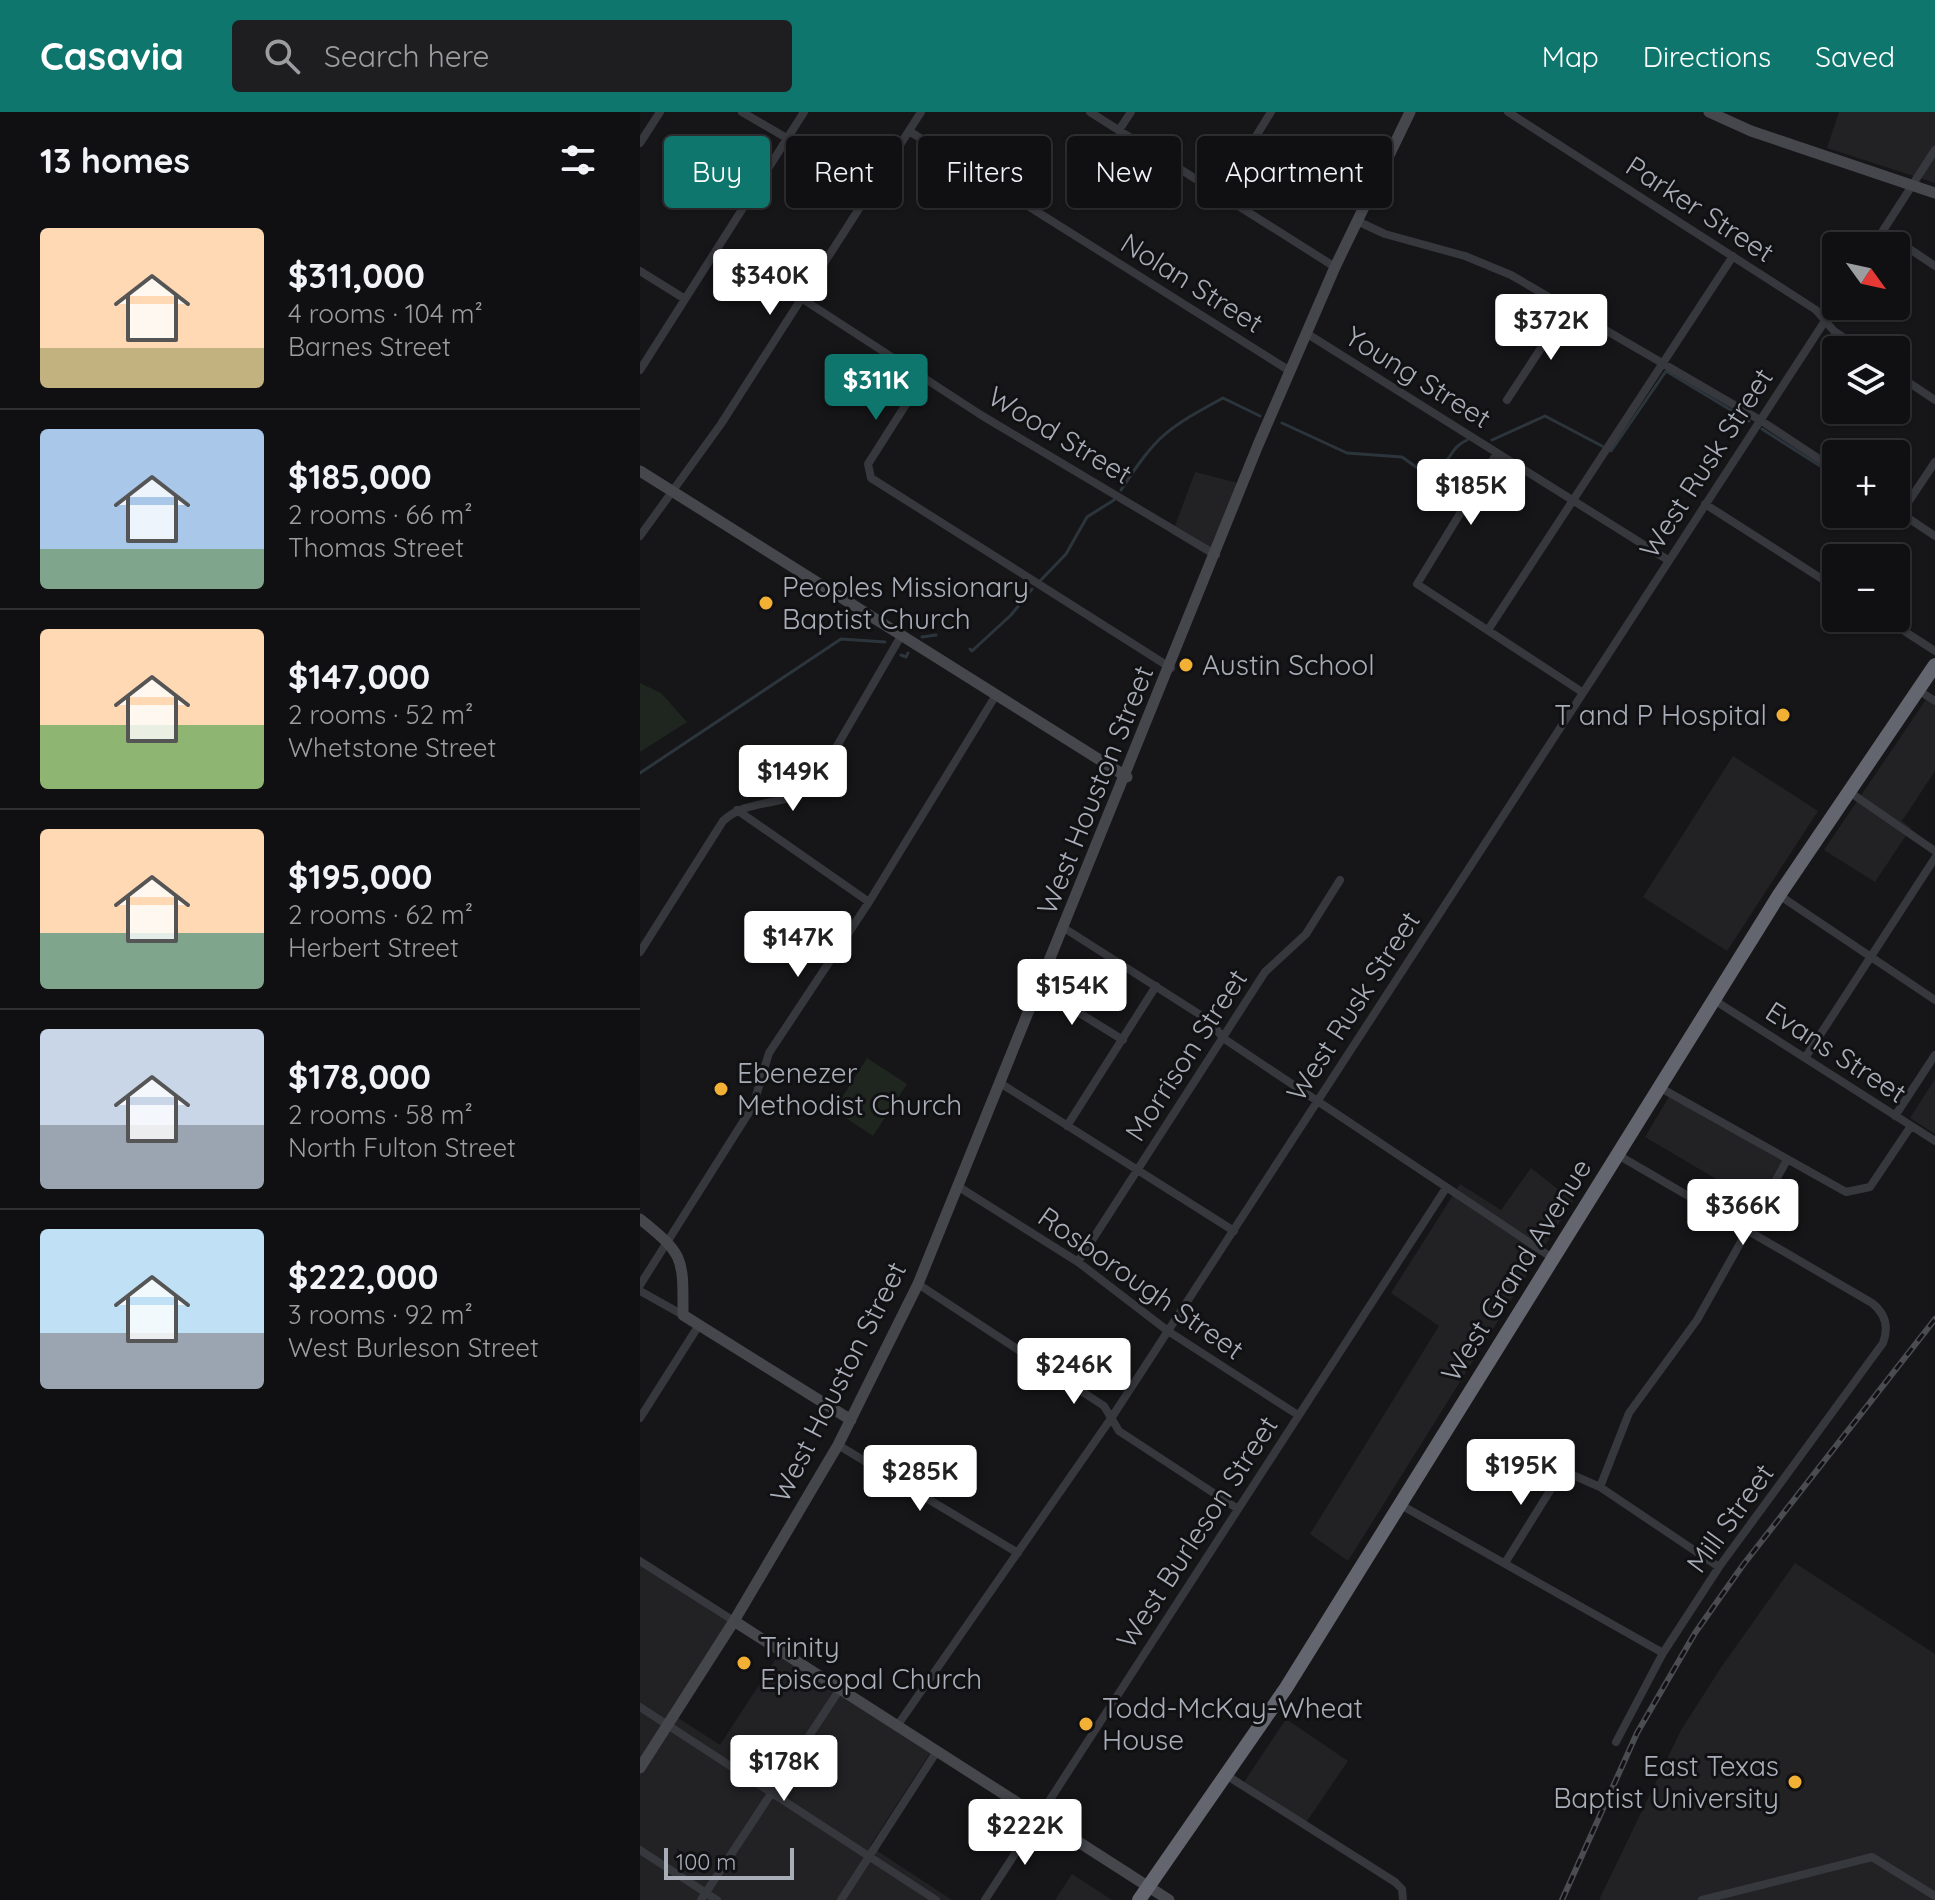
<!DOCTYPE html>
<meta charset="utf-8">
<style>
:root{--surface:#101012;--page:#1e1e20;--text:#f1f3f6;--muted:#9c9d9f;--line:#303032;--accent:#0f766e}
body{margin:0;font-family:Quicksand,sans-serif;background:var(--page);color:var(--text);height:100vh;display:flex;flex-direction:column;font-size:30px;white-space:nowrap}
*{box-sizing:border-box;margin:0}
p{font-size:26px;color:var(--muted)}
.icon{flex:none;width:44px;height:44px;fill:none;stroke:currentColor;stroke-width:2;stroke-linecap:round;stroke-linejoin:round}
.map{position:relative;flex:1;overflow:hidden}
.sheet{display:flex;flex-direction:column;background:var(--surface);width:640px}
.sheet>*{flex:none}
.banner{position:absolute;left:24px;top:24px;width:760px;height:72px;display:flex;gap:16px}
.needle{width:52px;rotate:123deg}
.tools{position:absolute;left:1182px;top:120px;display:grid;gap:16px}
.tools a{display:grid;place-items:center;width:88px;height:88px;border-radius:8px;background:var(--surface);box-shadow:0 2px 6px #0004,0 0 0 2px var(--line);font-size:40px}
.scale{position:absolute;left:24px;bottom:20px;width:130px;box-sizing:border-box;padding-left:8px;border:4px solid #a8adb8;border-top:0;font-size:22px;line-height:28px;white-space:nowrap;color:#a8adb8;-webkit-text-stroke:6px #111113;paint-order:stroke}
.price{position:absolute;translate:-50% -68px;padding:0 18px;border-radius:8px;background:#fff;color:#222;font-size:26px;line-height:52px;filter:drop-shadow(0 2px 4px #0008)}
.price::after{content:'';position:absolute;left:50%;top:48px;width:24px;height:18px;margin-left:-12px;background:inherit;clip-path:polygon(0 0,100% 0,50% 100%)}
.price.selected{background:var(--accent);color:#fff}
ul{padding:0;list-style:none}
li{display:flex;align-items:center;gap:24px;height:200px;padding:0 40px}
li+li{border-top:2px solid var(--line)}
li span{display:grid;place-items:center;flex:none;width:224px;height:160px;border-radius:8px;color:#555}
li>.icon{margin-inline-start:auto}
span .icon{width:96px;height:96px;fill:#fffc;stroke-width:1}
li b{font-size:34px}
h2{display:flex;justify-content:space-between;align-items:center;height:96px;padding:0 40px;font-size:34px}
.tag{padding:0 28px;border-radius:8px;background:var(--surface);box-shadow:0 2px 6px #0004,0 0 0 2px var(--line);font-size:28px;line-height:72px}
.tag.selected{background:var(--accent);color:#fff}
header{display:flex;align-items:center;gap:48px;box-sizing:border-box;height:112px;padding:0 40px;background:var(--accent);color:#fff}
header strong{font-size:38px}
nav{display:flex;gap:44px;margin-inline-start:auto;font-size:28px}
.search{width:560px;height:72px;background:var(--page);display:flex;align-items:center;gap:20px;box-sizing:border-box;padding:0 28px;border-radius:8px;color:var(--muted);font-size:30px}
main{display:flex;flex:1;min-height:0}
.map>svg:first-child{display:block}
.built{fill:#222225}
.green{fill:#1e261f}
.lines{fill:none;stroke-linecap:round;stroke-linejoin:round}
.stream{stroke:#2c353c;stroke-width:3}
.street{stroke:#37383d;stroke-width:8}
.secondary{stroke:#45474d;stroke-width:11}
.highway{stroke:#63666e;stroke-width:14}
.rail-casing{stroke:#4a4c52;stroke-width:6}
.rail{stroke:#111113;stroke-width:3;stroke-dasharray:9;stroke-linecap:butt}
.poi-dot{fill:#f2b134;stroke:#111113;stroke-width:3}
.labels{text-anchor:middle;stroke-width:6;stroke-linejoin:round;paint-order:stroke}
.street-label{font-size:28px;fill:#a8adb8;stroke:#111113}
.poi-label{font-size:28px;fill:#a8adb8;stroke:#111113;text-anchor:start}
</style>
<header>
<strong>Casavia</strong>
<div class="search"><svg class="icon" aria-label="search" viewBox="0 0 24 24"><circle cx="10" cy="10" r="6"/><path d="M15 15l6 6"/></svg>Search here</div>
<nav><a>Map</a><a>Directions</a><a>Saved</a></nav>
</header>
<main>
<section class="sheet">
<h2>13 homes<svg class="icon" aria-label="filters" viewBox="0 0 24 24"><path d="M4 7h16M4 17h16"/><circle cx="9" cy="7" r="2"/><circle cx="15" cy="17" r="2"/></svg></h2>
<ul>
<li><span style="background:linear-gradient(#ffd9b3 75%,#c2b280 0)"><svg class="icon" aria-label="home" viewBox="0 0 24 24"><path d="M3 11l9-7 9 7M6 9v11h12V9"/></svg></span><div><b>$311,000</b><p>4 rooms · 104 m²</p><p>Barnes Street</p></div></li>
<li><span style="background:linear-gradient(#a9c7e8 75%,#7fa58c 0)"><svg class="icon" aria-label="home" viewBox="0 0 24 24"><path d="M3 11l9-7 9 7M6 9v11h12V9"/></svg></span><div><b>$185,000</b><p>2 rooms · 66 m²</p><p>Thomas Street</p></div></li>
<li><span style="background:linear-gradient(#ffd9b3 60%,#8fb573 0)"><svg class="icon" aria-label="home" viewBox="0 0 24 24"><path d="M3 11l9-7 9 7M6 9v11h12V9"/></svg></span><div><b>$147,000</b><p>2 rooms · 52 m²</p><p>Whetstone Street</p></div></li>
<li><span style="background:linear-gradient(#ffd9b3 65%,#7fa58c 0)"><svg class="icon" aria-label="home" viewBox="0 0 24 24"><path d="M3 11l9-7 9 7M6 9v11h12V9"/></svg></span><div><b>$195,000</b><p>2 rooms · 62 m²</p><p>Herbert Street</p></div></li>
<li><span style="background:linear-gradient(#c9d6e8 60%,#9aa5b1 0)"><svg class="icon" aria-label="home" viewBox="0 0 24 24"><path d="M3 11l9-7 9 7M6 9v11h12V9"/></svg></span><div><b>$178,000</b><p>2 rooms · 58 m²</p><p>North Fulton Street</p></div></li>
<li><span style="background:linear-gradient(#bfe0f5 65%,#9aa5b1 0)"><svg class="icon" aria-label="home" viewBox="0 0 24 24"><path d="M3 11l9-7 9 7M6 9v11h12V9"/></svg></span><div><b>$222,000</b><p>3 rooms · 92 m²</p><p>West Burleson Street</p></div></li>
</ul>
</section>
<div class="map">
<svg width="1295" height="1788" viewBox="0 0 1295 1788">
<rect width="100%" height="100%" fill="#161618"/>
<!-- built -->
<path class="built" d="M1199,0H1295V71L1187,36Z
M555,360L598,371L568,444L532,422Z
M1287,586L1295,591V659L1262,709L1271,716L1235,770L1184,738Z
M1093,644L1178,699L1087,839L1003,785Z
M1295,967V1022L1270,1006Z
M1030,983L1142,1049L1117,1091L1005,1025Z
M891,1056L933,1089L708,1449L670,1422L799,1214L751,1181L820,1072L861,1098Z
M0,1451L88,1509L29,1600L80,1633L139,1542L290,1641L230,1734L312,1788H0Z
M1155,1451L1295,1542V1788H959L1041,1618L1082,1554Z
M646,1607L708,1649L665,1712L604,1670Z
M432,1762L472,1788H415Z"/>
<!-- green -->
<path class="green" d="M0,571L21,581L47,610L0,640Z
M227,946L267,972L233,1024L194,998Z"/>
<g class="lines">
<!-- stream -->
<path class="stream" d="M642,311L707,341L762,345L783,360C815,355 805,338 827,328
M1122,317L1196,364
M852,328L905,304L962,334
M971,339L1026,259L1109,309
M481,378C517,323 526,317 583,286L620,304
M400,469L426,442L447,405L474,388
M282,525L296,523
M330,537L332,539L371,503L392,477
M261,543L266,545L268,541
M0,661L201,527L245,530"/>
<!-- street -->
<path class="street" d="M102,0L232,76
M450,0L695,155
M868,0L1176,198L1194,219L1222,238
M479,18L491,0
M269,19L650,259
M0,31L20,0
M580,82L631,0
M717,109L745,122L825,144L871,163L1120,308L1196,358
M1243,119L1295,154
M1233,134L1295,38
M0,159L45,187
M161,186L341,303L576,443
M666,221L1028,448
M0,258L164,0
M1256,262L1295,288
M284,264L228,352L231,366L531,556
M867,288L928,195
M857,341L777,472L942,580
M1065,392L1196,476
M1256,398L1295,424
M1261,401L1295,350
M0,424L81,312L281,0
M1244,506L1295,539
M848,518L1093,144
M1278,578L1295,589
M1208,679L1295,739
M97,698L229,790
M1139,783L1295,888
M424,816L570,909L583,926L914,1147
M0,840L83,709C109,684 152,697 176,670L261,524
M399,876L483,928
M1074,888L1295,1029
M1165,946L1295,746
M360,971L594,1119
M1019,975L1206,1080L1230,1075L1271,1014
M1255,1004L1295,943
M427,1014L516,874
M319,1075L438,1150L528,1219L658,1303
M438,1150L625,860L666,822L700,768
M278,1172L464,1294L479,1319L598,1397
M0,1173L113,994L129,941L229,790L356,583
M0,1179L43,1203
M0,1306L59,1213
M198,1333L378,1441
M960,1375L989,1301L1057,1208L1147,1048
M761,1393L1023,1541
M0,1449L94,1509
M865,1451L916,1369L928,1361L960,1375L1079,1455
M0,1595L296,1788
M257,1614L472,1305L1196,192
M976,1630L1023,1541L1079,1455L1243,1231C1249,1215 1246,1202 1232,1191L978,1043
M586,1663L755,1770L762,1777L763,1788
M0,1738L77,1788
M61,1788L200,1577
M201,1788L297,1639
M345,1788L806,1076
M1062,1788L1232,1745L1295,1784"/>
<!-- secondary -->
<path class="secondary" d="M1069,0L1111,19L1295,81
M0,359L487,665
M0,1107C45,1143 43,1146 43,1203L211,1308
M94,1509L529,1788
M0,1656L94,1509L198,1333L278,1172L618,333L695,155L770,0"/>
<!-- highway -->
<path class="highway" d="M499,1788L646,1576L1139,783L1295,553"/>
<!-- rail casing -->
<g class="rail-casing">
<path id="rail" d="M922,1788L997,1621L1055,1521L1103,1453L1295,1207"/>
</g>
<!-- rail -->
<use href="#rail" class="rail"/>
</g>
<!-- markers -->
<g class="poi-dot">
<circle cx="126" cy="491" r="8"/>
<circle cx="546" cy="553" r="8"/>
<circle cx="1143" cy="603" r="8"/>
<circle cx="81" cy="977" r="8"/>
<circle cx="104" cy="1551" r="8"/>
<circle cx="446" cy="1612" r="8"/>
<circle cx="1155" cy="1670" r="8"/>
</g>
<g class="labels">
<!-- street labels -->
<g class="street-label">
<text transform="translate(1060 97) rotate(33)" y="10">Parker Street</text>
<text transform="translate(552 171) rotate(32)" y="10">Nolan Street</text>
<text transform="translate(778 265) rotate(32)" y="10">Young Street</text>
<text transform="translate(420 323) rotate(31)" y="10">Wood Street</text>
<text transform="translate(1066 351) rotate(-57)" y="10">West Rusk Street</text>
<text transform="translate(455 678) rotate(-68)" y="10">West Houston Street</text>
<text transform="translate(713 894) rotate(-57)" y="10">West Rusk Street</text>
<text transform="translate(1196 940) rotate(33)" y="10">Evans Street</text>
<text transform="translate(546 943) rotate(-57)" y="10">Morrison Street</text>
<text transform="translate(876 1158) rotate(-58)" y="10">West Grand Avenue</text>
<text transform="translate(501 1171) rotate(35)" y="10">Rosborough Street</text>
<text transform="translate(198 1270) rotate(-63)" y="10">West Houston Street</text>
<text transform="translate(1090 1406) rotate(-54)" y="10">Mill Street</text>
<text transform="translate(557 1420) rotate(-57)" y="10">West Burleson Street</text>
</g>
<!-- poi labels -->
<g class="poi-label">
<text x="142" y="485">Peoples Missionary<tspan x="142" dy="32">Baptist Church</tspan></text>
<text x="562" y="563">Austin School</text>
<text x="1127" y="613" text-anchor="end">T and P Hospital</text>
<text x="97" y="971">Ebenezer<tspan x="97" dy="32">Methodist Church</tspan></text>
<text x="120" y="1545">Trinity<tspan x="120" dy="32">Episcopal Church</tspan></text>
<text x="462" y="1606">Todd-McKay-Wheat<tspan x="462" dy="32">House</tspan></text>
<text x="1139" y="1664" text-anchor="end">East Texas<tspan x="1139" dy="32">Baptist University</tspan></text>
</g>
</g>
</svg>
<div class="tools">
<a><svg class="needle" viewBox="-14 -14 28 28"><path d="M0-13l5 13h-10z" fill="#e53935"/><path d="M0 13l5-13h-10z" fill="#9c9d9f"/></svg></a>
<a><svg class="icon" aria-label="layers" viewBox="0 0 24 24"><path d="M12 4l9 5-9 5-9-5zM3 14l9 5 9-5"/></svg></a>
<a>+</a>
<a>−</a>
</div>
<div class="scale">100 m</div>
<b class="price" style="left:130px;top:205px">$340K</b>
<b class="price" style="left:911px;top:250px">$372K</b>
<b class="price selected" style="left:236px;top:310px">$311K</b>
<b class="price" style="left:831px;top:415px">$185K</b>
<b class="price" style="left:153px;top:701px">$149K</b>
<b class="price" style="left:158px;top:867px">$147K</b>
<b class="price" style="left:432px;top:915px">$154K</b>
<b class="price" style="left:1103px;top:1135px">$366K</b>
<b class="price" style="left:434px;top:1294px">$246K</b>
<b class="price" style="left:881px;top:1395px">$195K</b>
<b class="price" style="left:280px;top:1401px">$285K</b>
<b class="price" style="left:144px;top:1691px">$178K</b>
<b class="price" style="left:385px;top:1755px">$222K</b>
<div class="banner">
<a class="tag selected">Buy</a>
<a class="tag">Rent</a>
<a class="tag">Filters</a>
<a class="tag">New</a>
<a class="tag">Apartment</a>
</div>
</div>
</main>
